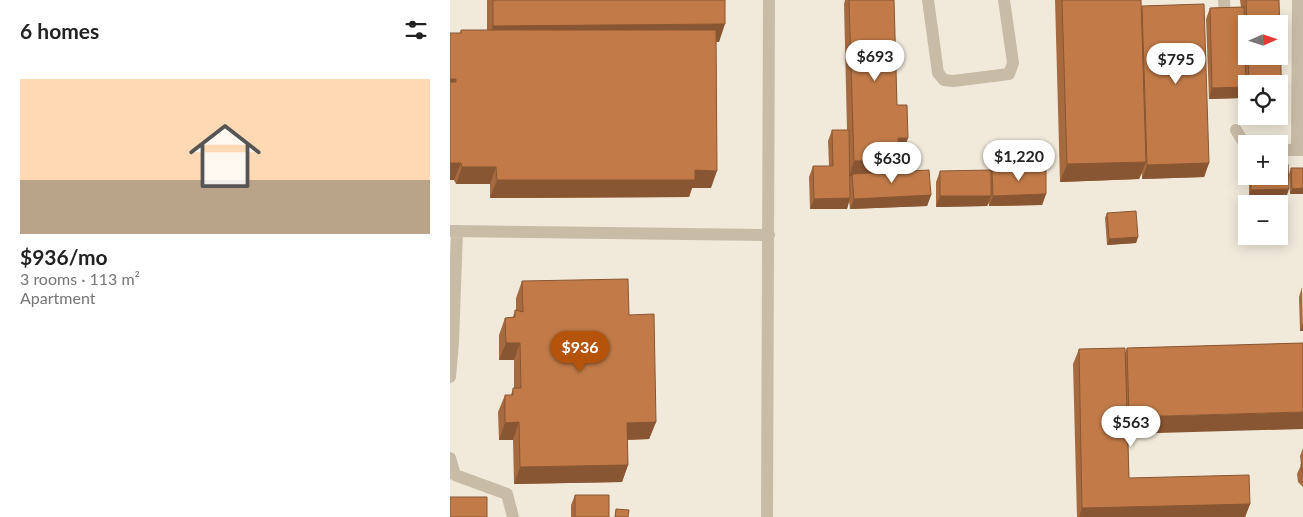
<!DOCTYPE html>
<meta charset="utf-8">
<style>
:root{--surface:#fff;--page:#f6f6f6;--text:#222;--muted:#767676;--accent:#b45309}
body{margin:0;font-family:Lato,sans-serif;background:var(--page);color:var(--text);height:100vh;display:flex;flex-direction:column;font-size:19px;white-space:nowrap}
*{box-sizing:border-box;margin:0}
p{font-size:16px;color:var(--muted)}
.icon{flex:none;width:28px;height:28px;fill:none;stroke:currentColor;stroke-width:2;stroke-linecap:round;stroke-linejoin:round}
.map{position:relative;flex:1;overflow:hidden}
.panel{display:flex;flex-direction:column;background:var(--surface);width:450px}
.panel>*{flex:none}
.needle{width:32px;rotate:87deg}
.controls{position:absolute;left:788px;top:15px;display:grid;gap:10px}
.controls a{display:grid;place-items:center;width:50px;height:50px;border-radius:0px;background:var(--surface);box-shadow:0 2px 12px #0003;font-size:25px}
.price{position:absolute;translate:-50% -42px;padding:0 11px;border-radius:18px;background:#fff;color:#222;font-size:16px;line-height:32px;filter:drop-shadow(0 1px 2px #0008)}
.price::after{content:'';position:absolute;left:50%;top:30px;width:15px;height:11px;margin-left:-8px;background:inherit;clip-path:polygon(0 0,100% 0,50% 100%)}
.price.selected{background:var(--accent);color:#fff}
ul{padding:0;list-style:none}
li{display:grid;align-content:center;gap:10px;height:265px;padding:0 20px}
li span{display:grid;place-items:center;height:155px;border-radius:0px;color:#555}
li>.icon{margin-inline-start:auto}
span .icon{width:90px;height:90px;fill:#fffc;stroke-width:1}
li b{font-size:21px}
h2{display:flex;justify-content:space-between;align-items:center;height:60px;padding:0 20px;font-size:21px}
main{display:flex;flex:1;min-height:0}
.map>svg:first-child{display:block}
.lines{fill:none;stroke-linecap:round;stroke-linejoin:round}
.service{stroke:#c8bca7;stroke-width:12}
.minor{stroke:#c8bca7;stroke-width:12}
.wall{fill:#a76a3e;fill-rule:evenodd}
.shaded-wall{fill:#885632}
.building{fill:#c27b48;stroke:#885632}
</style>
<main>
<section class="panel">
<h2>6 homes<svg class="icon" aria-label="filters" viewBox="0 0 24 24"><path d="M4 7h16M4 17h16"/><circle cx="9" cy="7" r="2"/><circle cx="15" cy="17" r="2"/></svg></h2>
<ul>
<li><span style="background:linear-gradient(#ffd9b3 65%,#b9a48a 0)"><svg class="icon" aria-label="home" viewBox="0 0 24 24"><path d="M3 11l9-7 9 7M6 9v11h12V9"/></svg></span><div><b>$936/mo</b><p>3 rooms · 113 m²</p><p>Apartment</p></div></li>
</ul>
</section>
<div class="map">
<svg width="853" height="517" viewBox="0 0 853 517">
<rect width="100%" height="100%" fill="#f1eadb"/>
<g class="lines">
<!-- service -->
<path class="service" d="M478,0L488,73L494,80L503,81L559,74L563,63L554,0
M774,0L775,16
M786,130L792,140L802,144
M829,150H853
M847,150L848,0"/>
<!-- minor -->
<path class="minor" d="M0,231L319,235
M0,377L3,343L7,231
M0,458L5,475L57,494L63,517
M317,517L319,0"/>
</g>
<!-- wall -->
<path class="wall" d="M37,0H275L269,42H266L261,188H242L239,197L40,198V184H6L4,180H0V33H10L11,30H37Z
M395,0H444L447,105L453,153H449V160L445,172L481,195L477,206L400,209L399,201L397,209H360L359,177L363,166H379L378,141L382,130H397L394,4Z
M605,0H691V9L692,6L759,163L754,177L692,179V173L689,179L610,182Z
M790,0H829V84H796V116L827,118L794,119L793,95L792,98L759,99L756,19L760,8L791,7ZM796,24H829V56H796Z
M841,168H853V194H840L839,174Z
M542,170L596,194L592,205L539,206V203L537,206L486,207V182L490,171L541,172Z
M799,176H829L837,195L799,196Z
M657,213L688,237L686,243L657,245L655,218Z
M72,281L179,315L206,422L199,439L177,440L178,465L172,482L64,484L63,440H49L48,412L55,395H61L63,388H64V360H49V335L55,318L63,317L65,310H66V298Z
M852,287L853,331H850L849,297Z
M853,343L678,434L679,478L800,504L795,517H627L623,364L629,349L675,353L677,348Z
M853,448V487L848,482L847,474L851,465L850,456Z
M125,495L159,517H121V505Z"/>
<!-- shaded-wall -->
<path class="shaded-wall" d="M275,24L269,42L37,44L43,26Z
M0,79H6L0,95Z
M796,87L792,98L759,99L762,88Z
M829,104H832L829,113Z
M796,113V116H828L827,118L794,119Z
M448,138H458L453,153H443Z
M449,160L444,175L399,176L404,161Z
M696,162L689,179L610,182L617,164Z
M0,163H11L4,180H0Z
M759,163L754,177L692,179L697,165Z
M12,167H46L40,184H6Z
M245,170L267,171L261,188H242L239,197L40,198L47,180Z
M853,188V194H840L842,189Z
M839,189L837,195L799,196L801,190Z
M596,194L592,205L539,206L543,196Z
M481,195L477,206L400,209L404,199Z
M490,196H541L537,206L486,207Z
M400,198L397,209H360L364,199Z
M688,237L686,243L657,245L659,239Z
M853,323V331H850Z
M56,343H70L64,360H49Z
M853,412V429L673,434L679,417Z
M69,422L63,440H49L55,423Z
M206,422L199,439L171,440L177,423Z
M178,465L172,482L64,484L70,467Z
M800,504L795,517H629L632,508Z"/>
<!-- building -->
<path class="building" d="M43,0H275V24L43,26Z
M399,0H444L447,105H457L458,138H448L449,160L404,161Z
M612,0H691L696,162L617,164Z
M796,0H829L832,104H829V84H799L798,56H829V24H797Z
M754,4L759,163L697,165L692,6Z
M794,7L796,87L762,88L760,8Z
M11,30H266L267,171L245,170V180H47L46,167H12L11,163H0V82H6V79H0V33H11Z
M382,130H399L400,198L364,199L363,166H383Z
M838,164L839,189L801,190V176H829V165Z
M841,168H853V188L842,189Z
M596,169V194L543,196L542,170Z
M479,170L481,195L404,199L402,174Z
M541,170V196H490V171Z
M686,211L688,237L659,239L657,213Z
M178,279L179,315L204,314L206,422L177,423L178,465L70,467L69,422L55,423V395H63V388H71L70,343H56L55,318L65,317V310L73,312L72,281Z
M853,343V412L679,417L677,348Z
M675,348L679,478L799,475L800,504L632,508L629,349Z
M851,464H853V473L852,471Z
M125,495H159V517H125Z
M0,497H37V517H0Z
M166,509L179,510L178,517H165Z"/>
</svg>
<div class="controls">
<a><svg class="needle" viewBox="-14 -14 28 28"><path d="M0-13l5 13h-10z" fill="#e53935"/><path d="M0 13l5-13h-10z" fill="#767676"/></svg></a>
<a><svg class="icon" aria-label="locate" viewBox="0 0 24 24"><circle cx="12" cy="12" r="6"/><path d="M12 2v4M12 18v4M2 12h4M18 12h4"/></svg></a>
<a>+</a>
<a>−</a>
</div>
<b class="price" style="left:425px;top:82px">$693</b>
<b class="price" style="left:726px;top:85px">$795</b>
<b class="price" style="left:569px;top:182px">$1,220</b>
<b class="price" style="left:442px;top:184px">$630</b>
<b class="price selected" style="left:130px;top:373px">$936</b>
<b class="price" style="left:681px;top:448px">$563</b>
</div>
</main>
